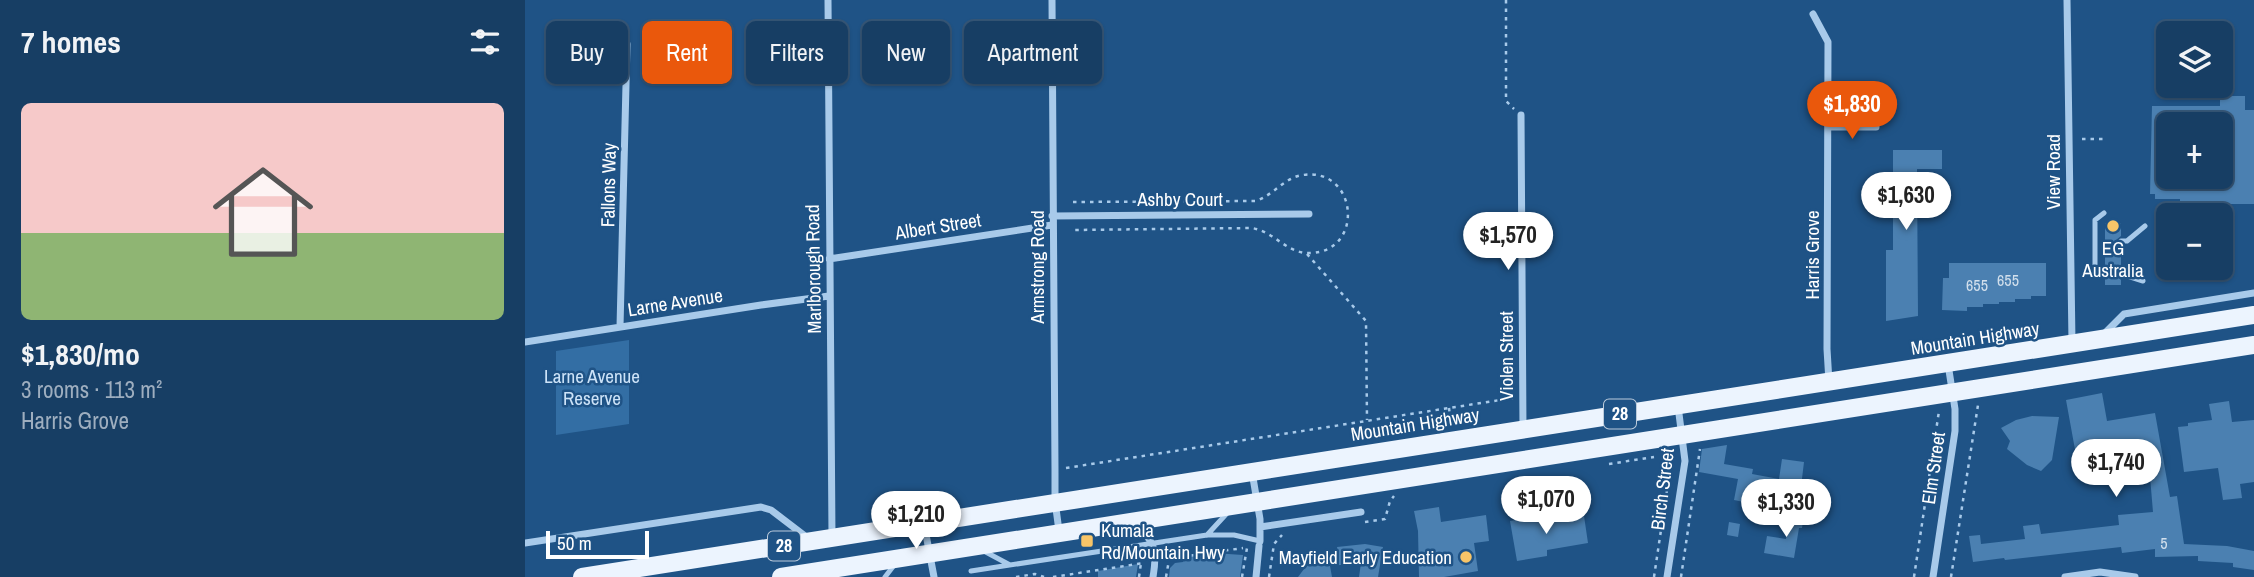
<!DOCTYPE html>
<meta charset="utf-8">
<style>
:root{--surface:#173e64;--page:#20456a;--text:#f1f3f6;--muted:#9eaebf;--line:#365778;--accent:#ea580c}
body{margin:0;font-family:"Archivo Narrow",sans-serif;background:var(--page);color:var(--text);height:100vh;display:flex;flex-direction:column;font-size:26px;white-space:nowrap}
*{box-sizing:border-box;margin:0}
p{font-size:23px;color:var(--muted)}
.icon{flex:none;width:38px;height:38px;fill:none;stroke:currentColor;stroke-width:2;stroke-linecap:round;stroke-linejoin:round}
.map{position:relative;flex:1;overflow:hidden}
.details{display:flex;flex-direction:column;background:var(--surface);width:525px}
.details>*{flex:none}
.guide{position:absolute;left:21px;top:21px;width:665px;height:63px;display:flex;gap:14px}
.tools{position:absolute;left:1631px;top:21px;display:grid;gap:14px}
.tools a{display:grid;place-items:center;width:77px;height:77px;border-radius:10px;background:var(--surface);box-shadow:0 2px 5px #0004,0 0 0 2px var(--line);font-size:35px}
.scale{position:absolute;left:21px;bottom:18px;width:103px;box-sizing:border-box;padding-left:7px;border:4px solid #fff;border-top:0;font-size:19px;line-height:24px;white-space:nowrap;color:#fff;-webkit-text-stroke:5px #1f5386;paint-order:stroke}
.price{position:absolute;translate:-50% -60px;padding:0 16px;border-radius:24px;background:#fff;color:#222;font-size:23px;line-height:46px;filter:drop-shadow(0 2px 4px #0008)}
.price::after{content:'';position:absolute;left:50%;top:42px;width:21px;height:16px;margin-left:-10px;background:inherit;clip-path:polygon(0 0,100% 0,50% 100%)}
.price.active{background:var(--accent);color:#fff}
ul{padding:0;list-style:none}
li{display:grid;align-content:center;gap:14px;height:371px;padding:0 21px}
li+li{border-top:2px solid var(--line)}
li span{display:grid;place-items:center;height:217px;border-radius:10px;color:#555}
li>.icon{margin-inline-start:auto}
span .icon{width:126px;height:126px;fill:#fffc;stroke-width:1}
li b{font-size:30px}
h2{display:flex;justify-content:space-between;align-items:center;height:84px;padding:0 21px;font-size:30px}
.pill{padding:0 24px;border-radius:10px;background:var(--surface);box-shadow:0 2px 5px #0004,0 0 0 2px var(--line);font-size:24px;line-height:63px}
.pill.active{background:var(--accent);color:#fff}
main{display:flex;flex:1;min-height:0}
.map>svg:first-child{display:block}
.green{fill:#336ea4}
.building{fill:#4b80b1;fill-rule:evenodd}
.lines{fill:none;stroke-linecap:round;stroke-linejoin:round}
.path{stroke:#a8caea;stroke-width:2.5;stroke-dasharray:3.5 5;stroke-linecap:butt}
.service{stroke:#a8caea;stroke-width:5}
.minor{stroke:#a8caea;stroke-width:7}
.primary{stroke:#ecf4fe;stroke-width:18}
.poi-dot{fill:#f8c568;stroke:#1f5386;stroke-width:2.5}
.labels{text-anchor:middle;stroke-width:5;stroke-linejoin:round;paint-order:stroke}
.number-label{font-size:16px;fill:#d2dfec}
.shield{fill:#1f5386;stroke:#bccbdb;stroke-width:2}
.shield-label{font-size:18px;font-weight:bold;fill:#fff}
.street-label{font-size:19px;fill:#fff;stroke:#1f5386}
.poi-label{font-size:19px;fill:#fff;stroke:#1f5386}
.park-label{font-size:19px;fill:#cde3f8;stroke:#1f5386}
</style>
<main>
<section class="details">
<h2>7 homes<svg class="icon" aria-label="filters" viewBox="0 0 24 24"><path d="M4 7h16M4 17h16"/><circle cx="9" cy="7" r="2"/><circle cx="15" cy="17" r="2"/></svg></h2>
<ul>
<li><span style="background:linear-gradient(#f6c9c9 60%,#8fb573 0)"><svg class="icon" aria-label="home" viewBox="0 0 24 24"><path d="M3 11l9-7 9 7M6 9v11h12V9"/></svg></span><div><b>$1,830/mo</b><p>3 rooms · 113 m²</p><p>Harris Grove</p></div></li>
</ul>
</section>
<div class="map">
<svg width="1729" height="577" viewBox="0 0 1729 577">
<rect width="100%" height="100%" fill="#1f5386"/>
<!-- green -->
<path class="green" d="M104,340V424L31,435V351Z"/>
<!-- building -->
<path class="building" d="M1695,96H1720V110H1729V204H1655V199H1630V194H1625L1627,106H1695ZM1643,124H1696V177H1643Z
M1368,150H1417V169H1392L1393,316L1361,321V250H1368Z
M1580,223H1596V236L1591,240L1592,244L1596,246V269L1592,271L1591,274L1596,280V285H1580V279L1585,274L1580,269Z
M1424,263H1521V296H1506V299H1490V302H1474V304H1458V307H1442V311L1417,310L1418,278H1424Z
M1577,393L1582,421L1630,413L1645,497L1652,496L1659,544L1702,546L1729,551V570L1708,567V563L1673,561V556L1630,557V549L1597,553L1596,547L1480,560L1479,558L1448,562L1444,536L1455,535L1456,544L1500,539L1498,526L1514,524L1516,534L1594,525L1593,515L1628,512L1623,453L1553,466L1541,400Z
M1704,401L1707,422L1729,420V482L1715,484L1717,498L1698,500L1693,468L1659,472L1653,427L1663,426V423L1687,420L1684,404Z
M1507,416L1534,417L1527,460L1516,471L1502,465L1482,449L1485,441L1476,428L1491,420Z
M1202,445L1199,464L1228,469L1227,474L1254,479L1257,459L1279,462L1276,487L1266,485L1262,511L1209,500L1213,479L1174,472L1177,449Z
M914,507L916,522L961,515L964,541L949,543L953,571L919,577H894L893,531L889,511Z
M1265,513L1279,515L1277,528H1274L1269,558L1239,553L1242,536L1261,539Z
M1015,516L1016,523L1059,516L1063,543L1022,550V556L992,561L985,521Z
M1204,522L1215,524L1213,537L1202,535Z
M840,544L858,547L853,577H834L836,563L805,566L807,577H773L782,565L781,559L813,554L812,547Z
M688,553L718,555L715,577H644L645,568L650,563L658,562L659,557Z
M613,564L611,577H573V571Z"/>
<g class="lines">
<!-- path -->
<path class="path" d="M981,0V101L989,109
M1557,139H1579
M548,202L731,201C750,194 760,177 778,175C833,167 840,252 785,253C762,254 750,232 727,228L548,230
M782,254L841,321L842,420
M924,408L926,425
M1084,464L1129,457
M541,468L988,398
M380,493L382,506
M840,522L860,519L865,501L869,496
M641,559L718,548
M491,577L510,574L519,577
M528,577L619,563
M614,577L616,563
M641,577L644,560
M717,577L722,548
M744,577L749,544L757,535
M1129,577L1146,463L1139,453
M1156,577L1175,449
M1389,577L1414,411
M1426,577L1453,405"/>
<!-- service -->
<path class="service" d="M1579,213L1570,220V275L1580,274
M1596,241H1602L1620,226
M1596,274L1618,281
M682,535L704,511
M457,550L485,565
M446,571L682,535H709L735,541V543
M360,577L370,564"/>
<!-- minor -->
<path class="minor" d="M303,0L307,537
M527,0L530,470V501L534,531
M1542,0L1547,342
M1288,14L1303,42L1302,349L1304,382
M996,115L998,429
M1303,127H1351
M527,216L784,214
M304,259L527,225
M95,327L102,44
M1577,336L1599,314L1729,293
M0,342L236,305L304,296
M727,472L735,519V541
M610,522C629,543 633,548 628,577
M399,524L409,577
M735,527L836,512
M0,543L236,507L246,510L284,539
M731,577L734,546
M1142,577L1160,461L1153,406
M1408,577L1430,431V409L1423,364
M1540,577L1575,572L1610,577"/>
<!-- primary -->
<path class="primary" d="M57,577L1729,315
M256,577L1729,345"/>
</g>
<!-- markers -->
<g class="poi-dot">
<circle cx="1588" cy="226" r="7"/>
<rect x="555" y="534" width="14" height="14" rx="3.5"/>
<circle cx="941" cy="557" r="7"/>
</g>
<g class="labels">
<!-- number labels -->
<g class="number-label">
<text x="1483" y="286">655</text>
<text x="1452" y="291">655</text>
<text x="1639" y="549">5</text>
</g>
<!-- shield labels -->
<g class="shield">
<rect x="1079" y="399.5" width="32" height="29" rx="5"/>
<rect x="243" y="531.5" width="32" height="29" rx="5"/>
</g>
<g class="shield-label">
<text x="1095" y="420">28</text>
<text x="259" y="552">28</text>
</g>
<!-- street labels -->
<g class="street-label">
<text transform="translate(1528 172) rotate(-90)" y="7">View Road</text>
<text transform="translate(83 185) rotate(-89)" y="7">Fallons Way</text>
<text x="655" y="206">Ashby Court</text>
<text transform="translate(413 226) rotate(-9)" y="7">Albert Street</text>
<text transform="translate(1287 255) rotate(-90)" y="7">Harris Grove</text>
<text transform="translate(512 267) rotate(-90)" y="7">Armstrong Road</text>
<text transform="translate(288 269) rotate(-91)" y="7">Marlborough Road</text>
<text transform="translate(150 302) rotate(-9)" y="7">Larne Avenue</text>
<text transform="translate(1450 338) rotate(-9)" y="7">Mountain Highway</text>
<text transform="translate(981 356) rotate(-90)" y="7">Violen Street</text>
<text transform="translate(890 424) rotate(-9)" y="7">Mountain Highway</text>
<text transform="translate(1408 468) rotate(-82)" y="7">Elm Street</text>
<text transform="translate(1137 489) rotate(-83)" y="7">Birch Street</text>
</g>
<!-- poi labels -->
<g class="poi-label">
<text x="1588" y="255">EG<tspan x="1588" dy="22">Australia</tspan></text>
<text x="576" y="537" text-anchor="start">Kumala<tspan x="576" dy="22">Rd/Mountain Hwy</tspan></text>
<text x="927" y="564" text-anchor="end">Mayfield Early Education</text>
</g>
<!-- park labels -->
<g class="park-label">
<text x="67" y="383">Larne Avenue<tspan x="67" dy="22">Reserve</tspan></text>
</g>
</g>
</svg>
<div class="tools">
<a><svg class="icon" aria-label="layers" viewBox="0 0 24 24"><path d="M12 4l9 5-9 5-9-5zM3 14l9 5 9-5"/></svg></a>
<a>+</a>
<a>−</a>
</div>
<div class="scale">50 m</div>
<b class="price active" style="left:1327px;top:141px">$1,830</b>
<b class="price" style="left:1381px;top:232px">$1,630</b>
<b class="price" style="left:983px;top:272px">$1,570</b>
<b class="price" style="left:1591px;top:499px">$1,740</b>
<b class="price" style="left:1021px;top:536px">$1,070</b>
<b class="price" style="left:1261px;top:539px">$1,330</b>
<b class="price" style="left:391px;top:551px">$1,210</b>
<div class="guide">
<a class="pill">Buy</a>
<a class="pill active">Rent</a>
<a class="pill">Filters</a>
<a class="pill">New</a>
<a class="pill">Apartment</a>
</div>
</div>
</main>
